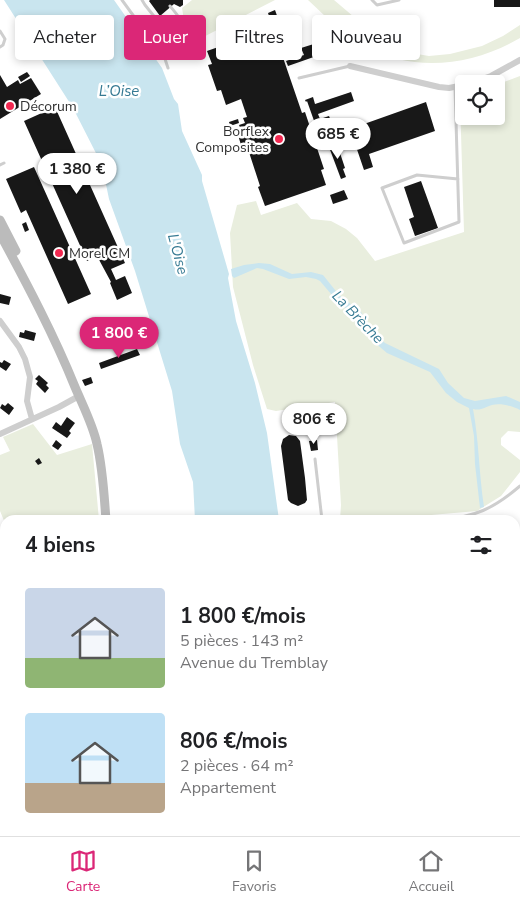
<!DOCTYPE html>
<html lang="fr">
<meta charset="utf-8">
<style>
:root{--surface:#fff;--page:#f6f6f6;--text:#202124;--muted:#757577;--line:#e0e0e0;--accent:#db2777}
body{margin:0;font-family:"Nunito Sans",sans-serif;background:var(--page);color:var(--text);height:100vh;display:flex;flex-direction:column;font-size:19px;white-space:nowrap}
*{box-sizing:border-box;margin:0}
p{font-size:16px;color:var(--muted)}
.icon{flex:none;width:28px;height:28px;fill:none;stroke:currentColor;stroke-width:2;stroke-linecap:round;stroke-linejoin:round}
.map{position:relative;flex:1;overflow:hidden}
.side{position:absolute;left:0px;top:515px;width:520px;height:321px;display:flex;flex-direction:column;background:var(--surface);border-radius:15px 15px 0 0;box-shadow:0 2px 8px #0003}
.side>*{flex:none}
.guide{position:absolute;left:15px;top:15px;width:490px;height:45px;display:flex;gap:10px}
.fabs{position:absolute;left:455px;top:75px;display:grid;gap:10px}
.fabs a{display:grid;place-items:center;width:50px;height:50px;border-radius:5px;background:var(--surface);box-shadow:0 2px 8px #0003;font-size:25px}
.price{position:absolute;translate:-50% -42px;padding:0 11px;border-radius:18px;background:#fff;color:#222;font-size:16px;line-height:32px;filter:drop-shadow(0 1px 2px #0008)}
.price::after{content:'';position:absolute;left:50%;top:30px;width:15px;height:11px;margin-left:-8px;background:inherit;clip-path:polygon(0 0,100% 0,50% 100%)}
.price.current{background:var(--accent);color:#fff}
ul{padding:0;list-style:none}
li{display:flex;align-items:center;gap:15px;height:125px;padding:0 25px}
li span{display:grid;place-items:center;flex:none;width:140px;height:100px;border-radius:5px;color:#555}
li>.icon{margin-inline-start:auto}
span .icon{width:60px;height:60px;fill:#fffc;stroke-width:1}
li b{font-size:21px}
h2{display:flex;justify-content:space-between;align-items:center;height:60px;padding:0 25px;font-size:21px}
.chip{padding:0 18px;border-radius:5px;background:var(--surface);box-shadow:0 2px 8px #0003;font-size:18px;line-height:45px}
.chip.current{background:var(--accent);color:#fff}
.dock{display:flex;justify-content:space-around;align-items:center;height:70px;border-top:1px solid var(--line);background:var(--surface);font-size:14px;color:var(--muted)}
.dock a{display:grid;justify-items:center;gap:2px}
.dock .current{color:var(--accent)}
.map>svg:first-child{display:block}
.green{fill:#e9eede}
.water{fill:#c9e5ef}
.building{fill:#181818}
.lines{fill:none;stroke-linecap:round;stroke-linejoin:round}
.service{stroke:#cecece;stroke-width:3}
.minor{stroke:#cecece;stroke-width:6}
.secondary{stroke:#bbb;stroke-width:9}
.poi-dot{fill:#f22951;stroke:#fff;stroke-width:2}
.labels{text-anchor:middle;stroke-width:5;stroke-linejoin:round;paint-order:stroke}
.poi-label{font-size:14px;fill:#313131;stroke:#fff;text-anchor:start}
.water-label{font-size:15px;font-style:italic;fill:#367a93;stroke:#fff}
</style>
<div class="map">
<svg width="520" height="836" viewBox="0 0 520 836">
<rect width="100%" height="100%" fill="#fff"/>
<!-- green -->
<path class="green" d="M192,0H275L188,45L182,8Z
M308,0H334L393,50L429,56L450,54L482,46L503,36L520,25V38C472,66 414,73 364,46C343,34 325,16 308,0Z
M520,76V432L508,431L501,438V445L520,460V472L501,496L477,511L374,520H340L341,505L335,402L276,411L267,409L253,365L233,287L230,233L237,205L256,201L261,215L297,203L311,219L331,221L346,229L357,238L375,261L464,232L460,100L464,99V116H496V85Z
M33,424L57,455L92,444L99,520H5V523L0,511V455L10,451L3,437Z
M5,783V831H81V836H0V786Z"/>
<!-- water -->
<path class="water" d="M4,0H114L162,68L174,99L178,104L182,131L202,175V181L229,274L228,278L236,321L255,383L267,433L279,520H195L193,482L180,444L172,391L135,271L109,199L102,165L73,108Z
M259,263L270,264L292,274L311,272L323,275L339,295L361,312L376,335L385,343L439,369L448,383L464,398L475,401L506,396L520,402V410C512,406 501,403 492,405C484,407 482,411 473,409C479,441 479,474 484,507L480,508L475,464L474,436L469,408L457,402L446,393L430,372L387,353L374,342L358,318L337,301L320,281L316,279L306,277L289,279L263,269L257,268L234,278L232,276L231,269L244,265Z
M142,831H221L220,836H142Z"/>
<!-- building -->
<path class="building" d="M150,0H183V5L180,7L174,4L160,16L149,1Z
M494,0H520V7H494Z
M275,10L286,41L278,43L302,113L305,112L324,169L321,170L326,185L265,206L258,187L260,186L246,143L241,145L238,135L243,134L239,125L245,123L243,118L247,117L241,99L226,105L221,90L217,91L208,65L212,64L207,51L241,39L238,31L270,19L268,13Z
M325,42L328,52L288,66L286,61L304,55L301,48L317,43L318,44Z
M27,72L30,76L21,82L18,77Z
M0,75L7,87L18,80L20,84L31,78L41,94L0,119Z
M351,92L354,101L318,114L320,119L329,116L333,126L318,132L307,101L306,102L305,100L313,97L315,104Z
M426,102L435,131L369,154L373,167L364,170L350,129Z
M55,107L125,263L111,269L116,280L125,276L132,293L117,300L110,283L111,282L97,256L87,261L24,121Z
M238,119L239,123L230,126L229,122Z
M337,144L345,168L343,169L346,177L341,179L329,147Z
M34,167L91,294L68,304L26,210L21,213L6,179Z
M421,181L438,228L415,236L409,219L414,217L404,187Z
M344,190L348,199L333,204L330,195Z
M26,222L29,230L25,232L22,224Z
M0,294L11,297L9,305L0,303Z
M25,330L36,333L34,341L19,337L20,332L24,333Z
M137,349L140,355L101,369L99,363Z
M4,360L11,364L6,371L0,367V362L2,363Z
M39,375L48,383L46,385L49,388L45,393L36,384L38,381L35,379Z
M91,377L93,383L85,386L82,380Z
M8,403L14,408L9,415L0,408L2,404L5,406Z
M290 421a12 12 0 1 1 24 0a12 12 0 1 1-24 0Z
M67,417L75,423L69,431L71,433L67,438L52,428L56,422L61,426Z
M311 434a4 4 0 1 1 8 0a4 4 0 1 1-8 0Z
M289,435L296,436L300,441L305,478L307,500L305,503L298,506L291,503L288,500L281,446L283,439Z
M56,440L62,445L58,450L52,446Z
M317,440L318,450L311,451L309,441Z
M39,458L42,463L38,465L35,461Z
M515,564H520V627L515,626Z
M5,568V578L0,579V569Z
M5,590V598H2L1,591Z
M3,679L5,680V686L3,689L0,687V682Z
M515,756H519L520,772L515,770Z
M381,831H473V836H381Z
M489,831H505V836H489Z
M113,832V836H98V833Z"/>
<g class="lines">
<!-- service -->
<path class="service" d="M122,0L165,59L168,68
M142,0L145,5L169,35L174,36C191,28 178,16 170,6
M372,0L377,5L399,0
M0,31L5,39L3,45L0,47
M299,78L350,66
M455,87L459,222L404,243L382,188L417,175L458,179
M0,165L4,163
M315,459L322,520
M440,520C475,517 493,509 520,486
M515,549L520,552
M515,641L516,626
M515,651L520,671
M0,668L5,671
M515,707L520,713
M0,742L5,739
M515,747L520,741
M515,797L520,804
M23,836L39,831"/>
<!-- minor -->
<path class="minor" d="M350,66L439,87L449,88L464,85
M468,84L491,76L520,60
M0,321L19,347L25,359L30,377L27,401L32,419
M0,434L59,407L79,396
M355,836V831"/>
<!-- secondary -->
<path class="secondary" d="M0,220L16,251
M0,234C27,284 54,335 75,387C83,406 93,425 97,444C103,469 104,495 106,520
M89,836L90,831"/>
</g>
<!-- markers -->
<g class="poi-dot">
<circle cx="10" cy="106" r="5"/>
<circle cx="279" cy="139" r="5"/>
<circle cx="59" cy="253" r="5"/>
</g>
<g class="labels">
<!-- poi labels -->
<g class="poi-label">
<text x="20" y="111">Décorum</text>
<text x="269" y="136" text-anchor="end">Borflex<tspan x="269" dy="16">Composites</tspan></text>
<text x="69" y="258">Morel CM</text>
</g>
<!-- water labels -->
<g class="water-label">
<text x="119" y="96">L’Oise</text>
<text transform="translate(178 254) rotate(75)" y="5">L'Oise</text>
<text transform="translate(358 317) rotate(46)" y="5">La Brèche</text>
</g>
</g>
</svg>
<div class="fabs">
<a><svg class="icon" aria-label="locate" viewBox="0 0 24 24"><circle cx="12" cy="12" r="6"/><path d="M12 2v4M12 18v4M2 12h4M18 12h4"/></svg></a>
</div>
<b class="price" style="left:338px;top:160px">685 €</b>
<b class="price" style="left:77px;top:195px">1 380 €</b>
<b class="price current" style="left:119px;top:359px">1 800 €</b>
<b class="price" style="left:314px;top:445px">806 €</b>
<div class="guide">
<a class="chip">Acheter</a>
<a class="chip current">Louer</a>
<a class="chip">Filtres</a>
<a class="chip">Nouveau</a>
</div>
<section class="side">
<h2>4 biens<svg class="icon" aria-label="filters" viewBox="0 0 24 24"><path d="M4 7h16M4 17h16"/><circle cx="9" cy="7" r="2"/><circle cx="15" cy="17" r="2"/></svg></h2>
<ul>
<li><span style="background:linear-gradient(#c9d6e8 70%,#8fb573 0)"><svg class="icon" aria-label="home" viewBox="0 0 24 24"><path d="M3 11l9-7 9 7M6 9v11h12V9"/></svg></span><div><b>1 800 €/mois</b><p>5 pièces · 143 m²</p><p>Avenue du Tremblay</p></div></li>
<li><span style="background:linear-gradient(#bfe0f5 70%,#b9a48a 0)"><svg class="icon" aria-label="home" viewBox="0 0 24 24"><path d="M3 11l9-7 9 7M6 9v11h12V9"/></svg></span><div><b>806 €/mois</b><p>2 pièces · 64 m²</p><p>Appartement</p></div></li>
</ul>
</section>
</div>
<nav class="dock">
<a class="current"><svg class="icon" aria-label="map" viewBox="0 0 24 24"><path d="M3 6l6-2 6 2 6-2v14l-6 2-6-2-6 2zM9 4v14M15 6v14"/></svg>Carte</a>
<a><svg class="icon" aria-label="saved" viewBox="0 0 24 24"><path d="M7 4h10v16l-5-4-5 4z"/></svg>Favoris</a>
<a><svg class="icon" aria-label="home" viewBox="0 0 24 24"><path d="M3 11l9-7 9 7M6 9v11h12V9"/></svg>Accueil</a>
</nav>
